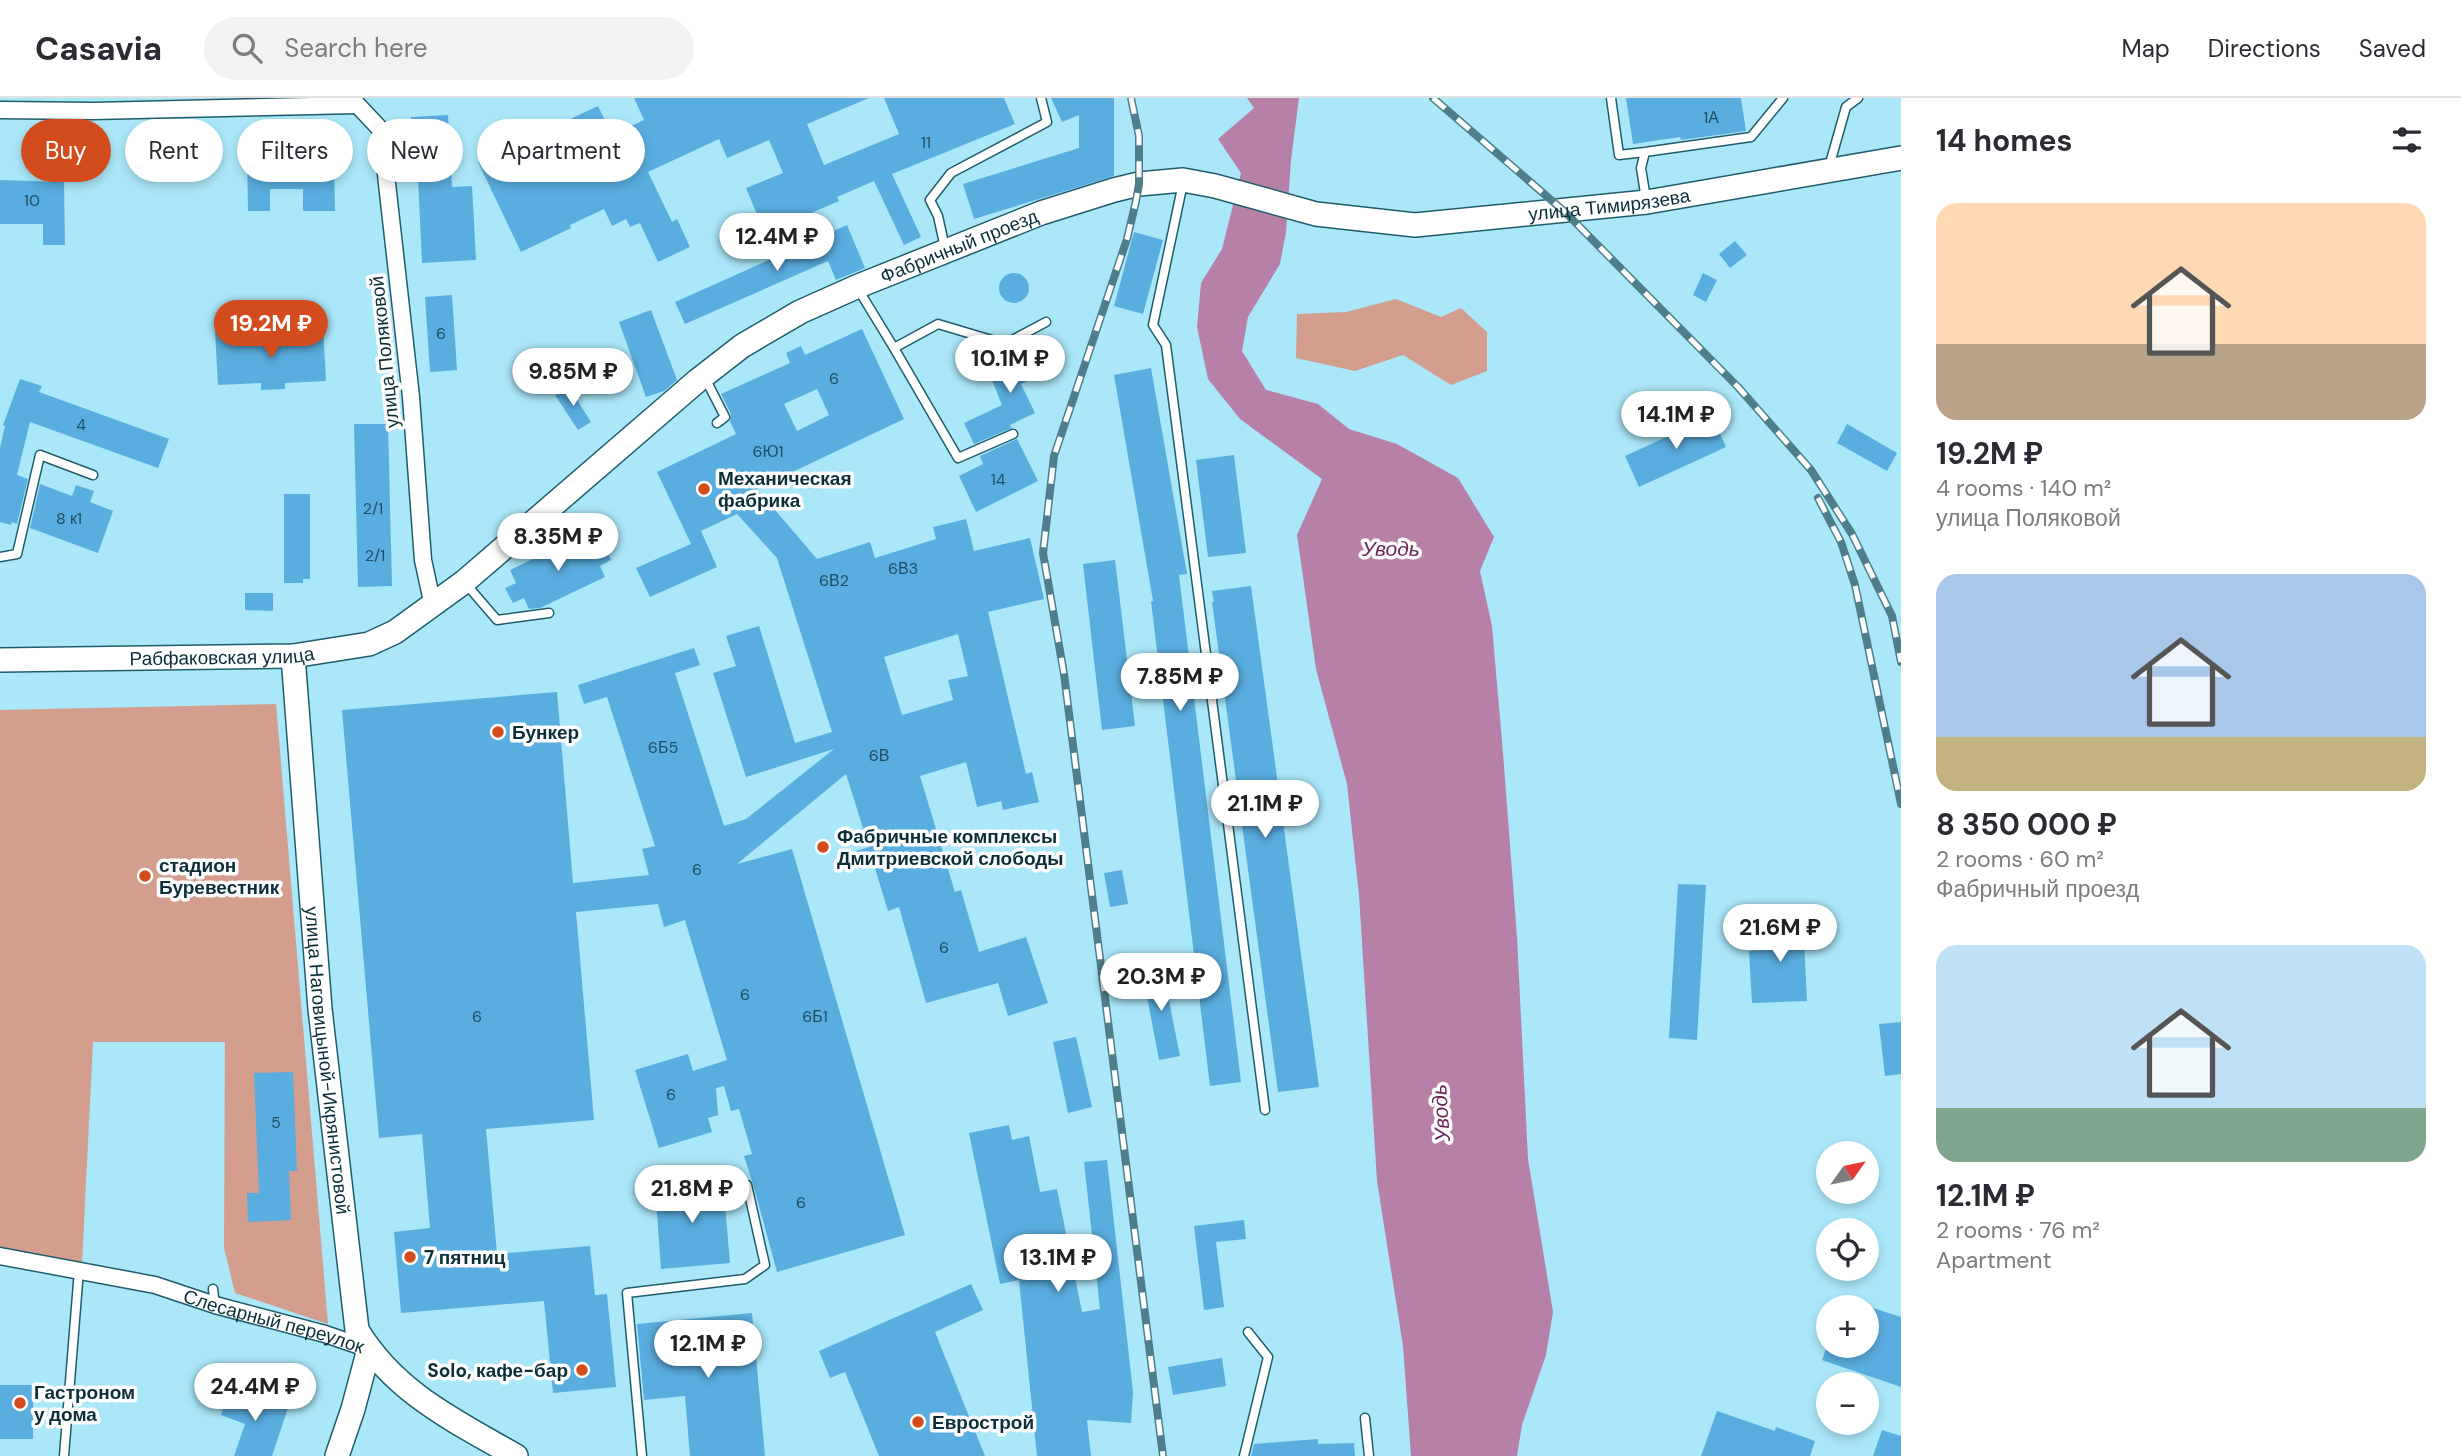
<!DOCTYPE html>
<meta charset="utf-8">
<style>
:root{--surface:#fff;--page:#f2f2f3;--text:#2b2b33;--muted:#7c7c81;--line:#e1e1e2;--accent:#d34c1d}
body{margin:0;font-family:"DM Sans",sans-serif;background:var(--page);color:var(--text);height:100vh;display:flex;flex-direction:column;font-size:26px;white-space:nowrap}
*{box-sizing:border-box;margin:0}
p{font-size:23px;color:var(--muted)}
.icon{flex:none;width:38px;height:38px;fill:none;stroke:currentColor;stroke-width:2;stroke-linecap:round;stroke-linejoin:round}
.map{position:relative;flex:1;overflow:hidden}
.sheet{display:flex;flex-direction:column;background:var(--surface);width:560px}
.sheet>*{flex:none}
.hud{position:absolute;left:21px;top:21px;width:665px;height:63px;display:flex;gap:14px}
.needle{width:46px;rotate:57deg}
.buttons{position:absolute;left:1816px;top:1043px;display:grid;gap:14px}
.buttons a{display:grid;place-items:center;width:63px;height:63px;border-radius:50%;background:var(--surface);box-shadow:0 4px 10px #0003;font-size:35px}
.price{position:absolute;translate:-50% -60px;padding:0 16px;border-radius:24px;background:#fff;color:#222;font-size:23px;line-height:46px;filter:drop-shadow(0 2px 4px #0008)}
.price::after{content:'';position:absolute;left:50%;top:42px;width:21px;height:16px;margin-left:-10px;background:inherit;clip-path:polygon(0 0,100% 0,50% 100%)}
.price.selected{background:var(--accent);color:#fff}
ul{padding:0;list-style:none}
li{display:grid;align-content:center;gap:14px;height:371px;padding:0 35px}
li span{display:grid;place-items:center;height:217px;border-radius:21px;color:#555}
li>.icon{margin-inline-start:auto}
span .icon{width:126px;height:126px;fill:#fffc;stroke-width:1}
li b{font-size:30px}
h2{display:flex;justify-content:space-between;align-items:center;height:84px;padding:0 35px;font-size:30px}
.chip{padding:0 24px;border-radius:32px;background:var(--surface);box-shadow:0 4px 10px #0003;font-size:24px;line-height:63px}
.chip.selected{background:var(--accent);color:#fff}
header{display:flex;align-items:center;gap:42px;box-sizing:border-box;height:98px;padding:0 35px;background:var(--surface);border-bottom:2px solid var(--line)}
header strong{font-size:33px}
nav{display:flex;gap:38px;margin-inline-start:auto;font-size:24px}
.search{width:490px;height:63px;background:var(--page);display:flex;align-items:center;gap:18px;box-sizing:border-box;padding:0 24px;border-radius:38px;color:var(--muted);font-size:26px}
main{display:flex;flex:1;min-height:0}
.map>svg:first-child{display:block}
.green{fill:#d39e8e}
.water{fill:#b781a7}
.building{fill:#5aaddf;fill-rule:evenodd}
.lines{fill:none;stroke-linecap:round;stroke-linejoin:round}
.lane-casing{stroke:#205d6c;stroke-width:11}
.street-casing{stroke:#205d6c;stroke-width:19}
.secondary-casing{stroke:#205d6c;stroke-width:26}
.lane{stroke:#fff;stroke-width:8}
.street{stroke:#fff;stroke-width:16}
.secondary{stroke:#fff;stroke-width:23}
.rail-casing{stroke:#4f7e8b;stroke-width:8}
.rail{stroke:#fcfcfc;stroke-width:5;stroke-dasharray:16;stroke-linecap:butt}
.poi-dot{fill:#d34c1d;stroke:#fcfcfc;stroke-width:2.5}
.labels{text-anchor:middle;stroke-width:7;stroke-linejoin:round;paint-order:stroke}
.number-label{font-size:16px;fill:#1e4e62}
.street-label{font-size:19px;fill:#0a2f38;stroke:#fcfcfc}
.poi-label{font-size:19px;font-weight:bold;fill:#0a2f38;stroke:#fcfcfc;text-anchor:start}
.water-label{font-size:21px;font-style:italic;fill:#6a285a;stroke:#fcfcfc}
</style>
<header>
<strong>Casavia</strong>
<div class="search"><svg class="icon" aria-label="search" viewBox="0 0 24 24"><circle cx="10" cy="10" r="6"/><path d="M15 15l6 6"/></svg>Search here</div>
<nav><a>Map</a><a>Directions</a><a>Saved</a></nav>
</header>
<main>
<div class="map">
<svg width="1901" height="1358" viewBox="0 0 1901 1358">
<rect width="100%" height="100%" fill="#aae7f9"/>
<!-- green -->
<path class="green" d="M1396,201L1441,219L1461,210L1487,234V273L1451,287L1403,257L1355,273L1296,260L1297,216L1346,214Z
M276,606L328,1226L235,1195L224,1150L225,944H93L82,1166L0,1153V612Z"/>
<!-- water -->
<path class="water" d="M1247,0H1299L1291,62L1286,134L1280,166L1248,219L1242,253L1266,292L1318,306L1349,331L1397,346L1458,380L1494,439L1480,473L1492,528L1503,655L1517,839L1528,1061L1553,1214L1546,1257L1522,1327L1517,1358H1411L1403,1248L1377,1083L1359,797L1347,686L1316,571L1297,437L1322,381L1240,321L1208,281L1197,229L1201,185L1222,151L1241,75L1218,41L1254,10Z"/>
<!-- building -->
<path class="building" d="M634,0H869L807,26L824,67L899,36L884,0H1004L1015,26L892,76L921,139L904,147L874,83L837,99L839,103L765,135L746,90L783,75L769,42L727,60L719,41L648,74L672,124L677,121L690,149L658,164L640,125L630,129L626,121L612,128L604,111L570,127L571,130L521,154L478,64L598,8L612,37L644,22Z
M1051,0H1114V78L974,121L963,86L1079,50V17L1062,24Z
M1626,0H1741L1746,33L1681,42L1680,39L1633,46Z
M448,17L452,89L472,88L476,162L422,165L418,80H414L411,19Z
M247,54H334L335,113H303V91H270V113H248Z
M0,82L64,84L65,147H43V126H0Z
M847,127L865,170L836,182L828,163L685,226L675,204Z
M1134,134L1163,142L1143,216L1114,208Z
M1735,143L1747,157L1730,170L1719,156Z
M999 190a15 15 0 1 1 30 0a15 15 0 1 1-30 0Z
M1703,175L1717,182L1706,204L1693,197Z
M452,197L457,272L430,274L425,199Z
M651,212L677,282L664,293L646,299L619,224Z
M323,228L326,283L285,285V291L261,292V285L218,287L215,233L236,232L237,244L257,243V248L285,247L284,241L305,240L304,229Z
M862,231L904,321L757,391L817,461L870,444L875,460L936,441L933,429L966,421L974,453L1030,440L1044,501L988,514L1026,676L1032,674L1039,704L1003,712L1001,703L977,709L966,664L920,678L955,794L961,792L979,854L1026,839L1048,905L1008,918L998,885L926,905L899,809L888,813L874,767L859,771L853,754L869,749L846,676L737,766L792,751L905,1137L777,1174L753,1086L744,1058L752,1056L739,1011L731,1013L724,988L716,990L718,1017L708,1020L712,1034L659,1050L635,972L688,956L693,973L727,962L685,822L664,829L658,806L576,814L594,1022L486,1031L497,1156L590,1148L595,1197L607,1196L616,1289L553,1295L544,1203L401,1215L394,1134L430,1130L422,1036L379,1040L342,612L557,594L573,785L649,777L642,751L655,748L607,599L584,606L578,587L694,550L700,567L675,575L724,728L746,721L834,651L746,679L713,575L736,568L726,538L759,528L795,645L832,634L777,460L737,416L701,433L717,469L650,499L636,470L691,446L657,374L736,336L730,323L731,316L721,296L790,265L786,255L801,248L805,257ZM817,291L829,317L797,333L784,306ZM958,536L968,578L948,582L953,602L902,617L884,559Z
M1044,250L1053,273L1021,286L1035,315L1010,327L1012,330L974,346L964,325L1002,307L988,272Z
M1151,270L1187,476L1179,477L1241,984L1210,988L1151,503H1153L1114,277Z
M20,281L42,288L39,294L169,341L158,370L30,324L17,377L28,381L17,426L12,424L11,427L0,424V350L5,328L3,327Z
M569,289L591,324L578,332L555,297Z
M1712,318L1726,349L1639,389L1625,358Z
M354,326H388L392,488L358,489Z
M1847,326L1897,355L1887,373L1837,345Z
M1017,341L1038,383L976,414L959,378L983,366L980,358Z
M1234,357L1246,455L1208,459L1196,362Z
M40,386L72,398L76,387L94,393L90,404L113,413L98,455L30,430Z
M284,396H310V481H303V485H284Z
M585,436L591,450L603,445L611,462L600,468L605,479L540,510L529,511L524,500L513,505L505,490L516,485L510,472Z
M1115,462L1135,628L1102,632L1083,466Z
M1251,488L1319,989L1278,994L1212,504H1214L1212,493Z
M245,495H273V513L245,512Z
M1122,772L1128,806L1110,809L1104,775Z
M1678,786L1706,787L1697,942L1669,940Z
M1803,822L1807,903L1752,905L1749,853L1765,852L1764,823Z
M1162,868L1180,958L1159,962L1142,872Z
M1901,924V976L1885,978L1879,926Z
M1076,939L1092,1009L1068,1015L1053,944Z
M293,974L297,1073H289L291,1122L248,1124L247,1095H259L254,975Z
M1009,1027L1012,1042L1029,1038L1040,1094L1057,1091L1082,1214L1100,1211L1084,1064L1107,1062L1133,1294L1131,1325L1087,1322L1091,1358H1037L1019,1182L1000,1186L969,1035Z
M723,1084L730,1165L661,1171L655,1089Z
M1244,1122L1246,1141L1216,1144L1224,1209L1204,1212L1194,1128Z
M971,1186L983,1212L935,1234L985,1358H879L845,1274L830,1280L819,1253Z
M1867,1208L1901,1219V1289L1822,1262L1827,1248H1867Z
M752,1215L765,1358H690L685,1298L644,1302L637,1226Z
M1222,1260L1226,1288L1173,1297L1168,1269Z
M0,1287H33V1341H0Z
M230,1290L288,1310L272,1358H234L245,1326L221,1317Z
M1717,1313L1775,1333L1776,1329L1815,1343L1810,1358H1701Z
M1882,1332L1901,1338V1358H1873Z
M1318,1341V1346L1354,1345L1355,1358H1251L1254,1346Z"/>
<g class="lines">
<!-- lane casing -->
<g class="lane-casing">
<path id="lane" d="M1611,0L1619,57L1645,54
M1829,69L1846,9L1858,0
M1183,85L1153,227L1166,247L1265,1012
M1646,101L1641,70L1645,54L1751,39L1783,0
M945,150L938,118L930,102L951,75L1047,24L1041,0
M858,191L894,250L938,226L1005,246L1046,224
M894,250L958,360L1013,336
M705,280L725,319L717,325
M0,459L17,456L40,357L93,377
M466,486L497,522L549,515
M213,1191L215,1207
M1365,1320L1369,1358
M64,1358L79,1172
M642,1358L627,1195L745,1181L765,1167L747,1087
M1244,1358L1268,1259L1248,1234"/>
</g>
<!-- street casing -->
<g class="street-casing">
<g id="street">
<path d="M351,0L381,32L411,299L423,462L433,508"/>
<path d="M0,12L93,13L356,7"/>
<path id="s1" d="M0,1158L155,1187L215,1207L325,1236L369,1251"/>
</g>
</g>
<!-- secondary casing -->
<g class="secondary-casing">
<g id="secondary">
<path id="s2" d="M293,558L320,911L357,1232C395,1295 455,1323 516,1358"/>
<path id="s3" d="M0,562L293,558L369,546L395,534L464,484L697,283L742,248L800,214L856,189L1041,115L1114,92L1139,86L1183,82L1215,88L1316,116L1415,127L1647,104L1901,60"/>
<path d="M337,1358L353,1311L369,1251"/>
</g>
</g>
<!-- lane -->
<use href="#lane" class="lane"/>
<!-- street -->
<use href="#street" class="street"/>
<!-- secondary -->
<use href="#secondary" class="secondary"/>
<!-- rail casing -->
<g class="rail-casing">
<path id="rail" d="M1131,0L1139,38V86L1136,103L1127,141L1054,358L1043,455L1064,576L1163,1358
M1433,0L1565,114L1738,289L1811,372L1852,436L1892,518L1901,564
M1818,400L1841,444L1855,487L1901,706"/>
</g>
<!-- rail -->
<use href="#rail" class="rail"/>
</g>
<!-- markers -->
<g class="poi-dot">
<circle cx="704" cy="391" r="7"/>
<circle cx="498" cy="634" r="7"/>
<circle cx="823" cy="749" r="7"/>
<circle cx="145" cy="778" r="7"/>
<circle cx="410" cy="1159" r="7"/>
<circle cx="582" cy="1272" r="7"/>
<circle cx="20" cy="1305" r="7"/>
<circle cx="918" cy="1324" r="7"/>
</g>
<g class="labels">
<!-- number labels -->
<g class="number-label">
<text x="1711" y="25">1А</text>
<text x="926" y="50">11</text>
<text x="32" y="108">10</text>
<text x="441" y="241">6</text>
<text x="834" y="286">6</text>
<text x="81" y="332">4</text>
<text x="768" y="359">6Ю1</text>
<text x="998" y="387">14</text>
<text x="373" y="416">2/1</text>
<text x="69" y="426">8 к1</text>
<text x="375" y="463">2/1</text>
<text x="903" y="476">6В3</text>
<text x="834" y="488">6В2</text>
<text x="663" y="655">6Б5</text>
<text x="879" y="663">6В</text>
<text x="697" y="777">6</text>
<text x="944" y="855">6</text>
<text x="745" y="902">6</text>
<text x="477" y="924">6</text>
<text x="815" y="924">6Б1</text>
<text x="671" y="1002">6</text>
<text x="276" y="1030">5</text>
<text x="801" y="1110">6</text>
</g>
<!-- street labels -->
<g class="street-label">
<text dy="7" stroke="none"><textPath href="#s3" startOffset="1755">улица Тимирязева</textPath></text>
<text dy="7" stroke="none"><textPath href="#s3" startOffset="1088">Фабричный проезд</textPath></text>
<text transform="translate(384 254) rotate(-96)" y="7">улица Поляковой</text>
<text dy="7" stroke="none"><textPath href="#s3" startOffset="222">Рабфаковская улица</textPath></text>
<text dy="7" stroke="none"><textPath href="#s2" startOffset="406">улица Наговицыной-Икрянистовой</textPath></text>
<text dy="7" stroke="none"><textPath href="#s1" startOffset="282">Слесарный переулок</textPath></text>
</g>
<!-- poi labels -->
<g class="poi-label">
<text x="718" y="387">Механическая<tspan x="718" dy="22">фабрика</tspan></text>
<text x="512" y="641">Бункер</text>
<text x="837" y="745">Фабричные комплексы<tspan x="837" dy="22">Дмитриевской слободы</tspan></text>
<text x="159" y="774">стадион<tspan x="159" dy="22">Буревестник</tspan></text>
<text x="424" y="1166">7 пятниц</text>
<text x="568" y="1279" text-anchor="end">Solo, кафе-бар</text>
<text x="34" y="1301">Гастроном<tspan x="34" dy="22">у дома</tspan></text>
<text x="932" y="1331">Еврострой</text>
</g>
<!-- water labels -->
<g class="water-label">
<text x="1391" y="458">Уводь</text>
<text transform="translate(1441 1015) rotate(-94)" y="7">Уводь</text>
</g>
</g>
</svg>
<div class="buttons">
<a><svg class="needle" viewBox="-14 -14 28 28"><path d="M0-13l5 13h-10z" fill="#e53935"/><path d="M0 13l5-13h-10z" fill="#7c7c81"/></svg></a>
<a><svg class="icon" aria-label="locate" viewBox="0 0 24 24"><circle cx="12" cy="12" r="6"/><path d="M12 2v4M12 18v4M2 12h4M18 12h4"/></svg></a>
<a>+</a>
<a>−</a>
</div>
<b class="price" style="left:777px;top:175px">12.4M ₽</b>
<b class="price selected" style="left:271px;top:262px">19.2M ₽</b>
<b class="price" style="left:1010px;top:297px">10.1M ₽</b>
<b class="price" style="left:573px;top:310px">9.85M ₽</b>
<b class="price" style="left:1676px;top:353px">14.1M ₽</b>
<b class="price" style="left:558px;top:475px">8.35M ₽</b>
<b class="price" style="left:1180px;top:615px">7.85M ₽</b>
<b class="price" style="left:1265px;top:742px">21.1M ₽</b>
<b class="price" style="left:1780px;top:866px">21.6M ₽</b>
<b class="price" style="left:1161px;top:915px">20.3M ₽</b>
<b class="price" style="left:692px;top:1127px">21.8M ₽</b>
<b class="price" style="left:1058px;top:1196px">13.1M ₽</b>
<b class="price" style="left:708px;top:1282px">12.1M ₽</b>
<b class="price" style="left:255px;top:1325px">24.4M ₽</b>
<div class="hud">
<a class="chip selected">Buy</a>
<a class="chip">Rent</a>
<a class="chip">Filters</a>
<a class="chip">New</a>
<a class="chip">Apartment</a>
</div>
</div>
<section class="sheet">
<h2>14 homes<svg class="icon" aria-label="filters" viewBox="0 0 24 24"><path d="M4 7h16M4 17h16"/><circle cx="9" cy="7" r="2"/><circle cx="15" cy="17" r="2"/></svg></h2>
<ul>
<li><span style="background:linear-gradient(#ffd9b3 65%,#b9a48a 0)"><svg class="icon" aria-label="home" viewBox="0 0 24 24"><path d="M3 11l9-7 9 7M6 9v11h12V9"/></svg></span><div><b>19.2M ₽</b><p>4 rooms · 140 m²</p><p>улица Поляковой</p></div></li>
<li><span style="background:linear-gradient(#a9c7e8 75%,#c2b280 0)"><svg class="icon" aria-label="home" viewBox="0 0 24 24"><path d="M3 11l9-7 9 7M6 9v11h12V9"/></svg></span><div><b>8 350 000 ₽</b><p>2 rooms · 60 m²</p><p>Фабричный проезд</p></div></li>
<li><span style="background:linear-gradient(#bfe0f5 75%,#7fa58c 0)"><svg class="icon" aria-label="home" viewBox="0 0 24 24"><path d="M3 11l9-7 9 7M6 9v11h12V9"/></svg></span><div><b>12.1M ₽</b><p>2 rooms · 76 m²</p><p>Apartment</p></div></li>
</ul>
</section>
</main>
